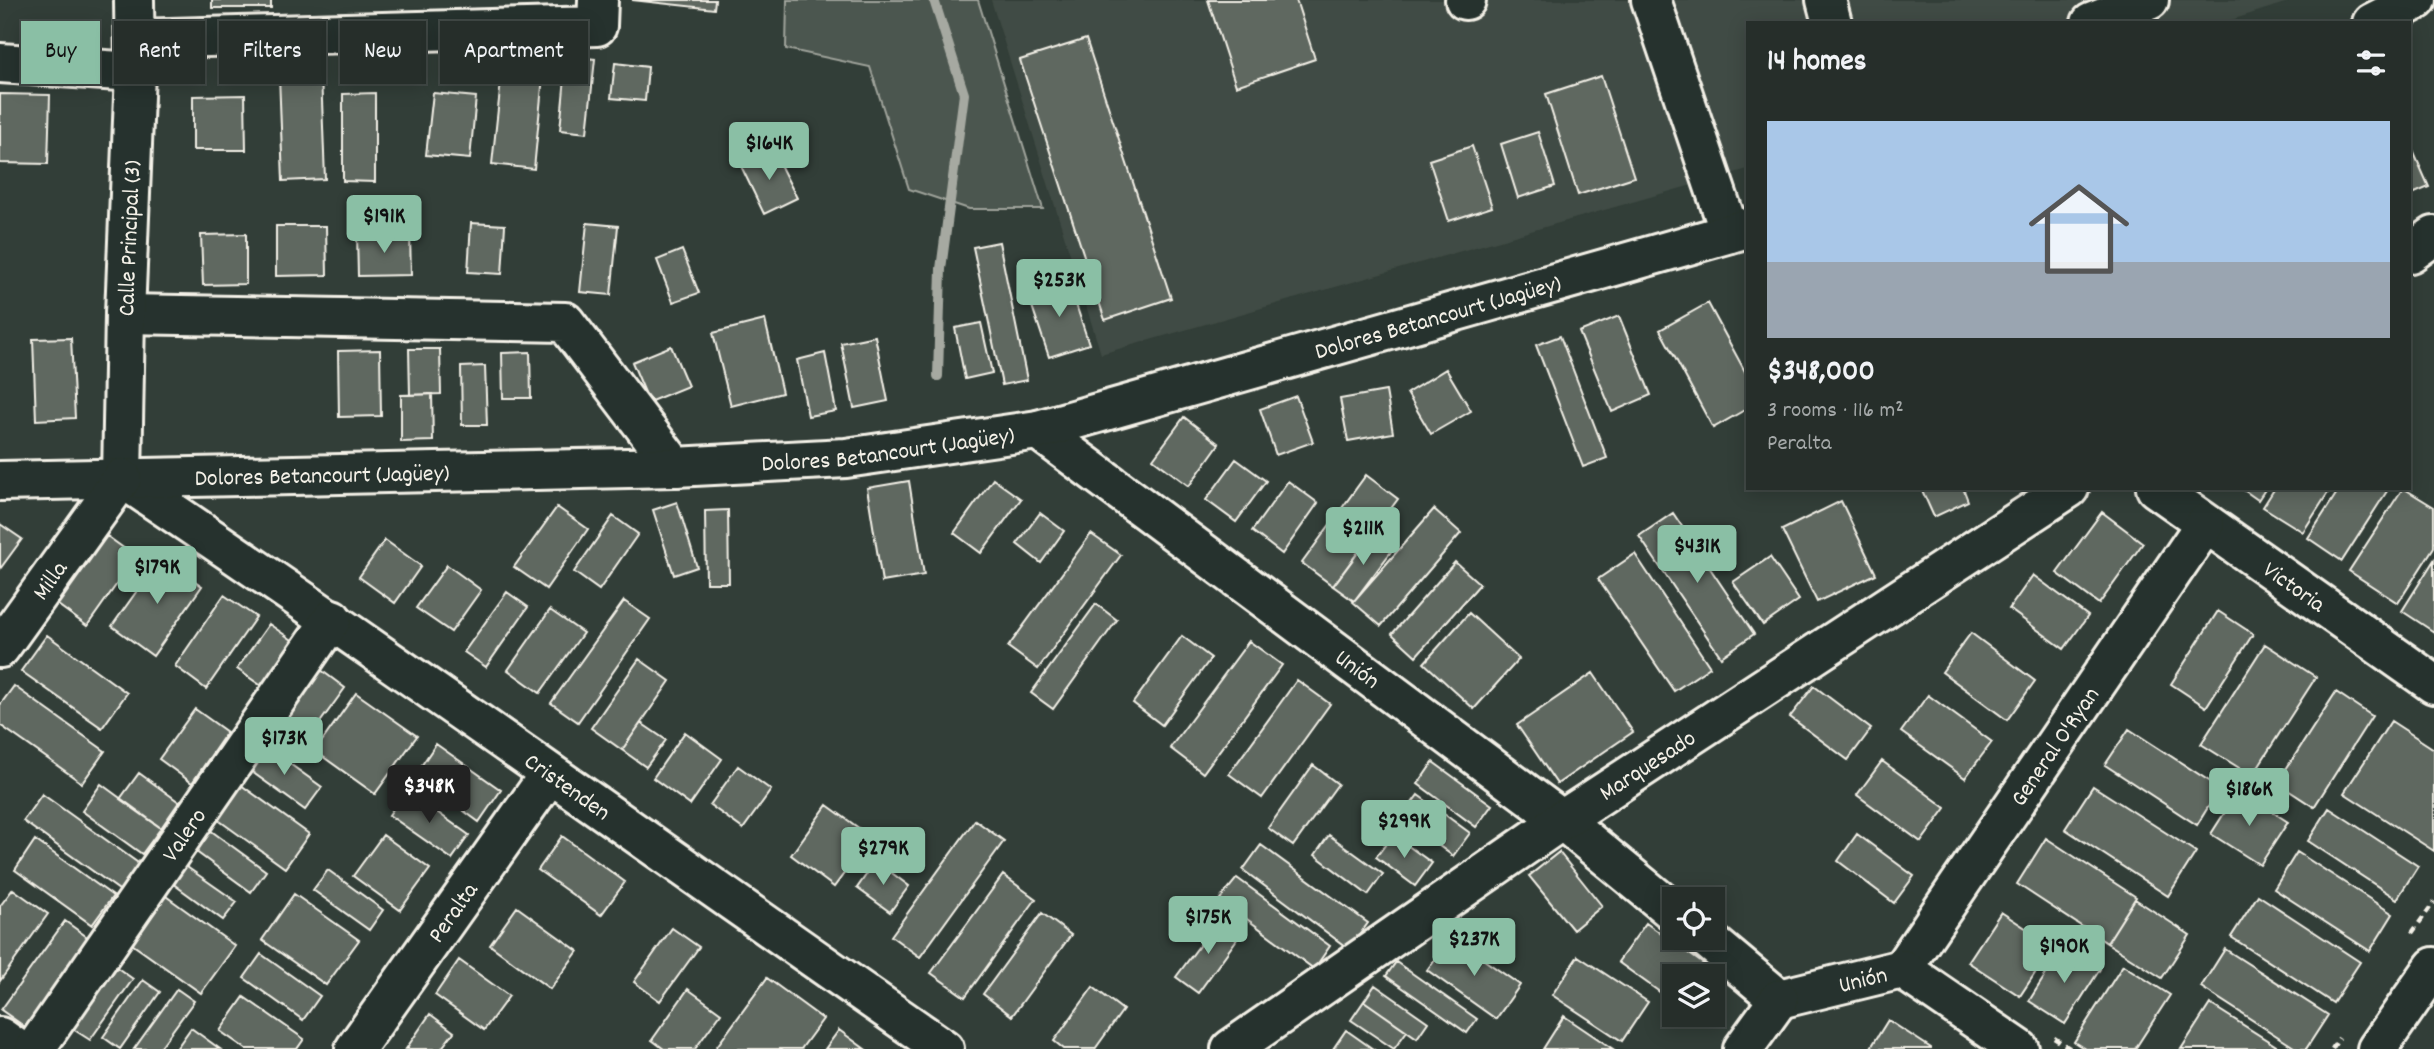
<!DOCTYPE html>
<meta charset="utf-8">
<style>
:root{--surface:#262e2a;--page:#323a36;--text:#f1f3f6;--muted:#a4a8a8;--line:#424a47;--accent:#8abfa5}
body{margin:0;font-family:Dekko,sans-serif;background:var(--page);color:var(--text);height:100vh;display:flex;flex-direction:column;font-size:26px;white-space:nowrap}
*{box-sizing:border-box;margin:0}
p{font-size:23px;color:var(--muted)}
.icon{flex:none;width:38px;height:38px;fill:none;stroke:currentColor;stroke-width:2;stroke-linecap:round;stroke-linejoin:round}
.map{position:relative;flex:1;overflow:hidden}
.details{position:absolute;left:1746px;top:21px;width:665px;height:469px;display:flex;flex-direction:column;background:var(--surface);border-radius:0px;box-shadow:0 4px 18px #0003,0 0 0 2px var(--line)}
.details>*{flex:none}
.guide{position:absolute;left:21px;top:21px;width:665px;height:63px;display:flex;gap:14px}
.buttons{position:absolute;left:1662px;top:887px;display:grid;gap:14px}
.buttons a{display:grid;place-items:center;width:63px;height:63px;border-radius:0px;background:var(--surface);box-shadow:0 4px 18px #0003,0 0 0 2px var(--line);font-size:35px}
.price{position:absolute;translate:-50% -60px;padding:0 16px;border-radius:7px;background:var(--accent);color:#111;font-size:23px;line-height:46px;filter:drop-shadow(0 2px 4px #0008)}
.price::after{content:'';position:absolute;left:50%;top:42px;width:21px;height:16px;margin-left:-10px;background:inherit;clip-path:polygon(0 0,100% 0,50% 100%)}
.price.active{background:#222;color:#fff}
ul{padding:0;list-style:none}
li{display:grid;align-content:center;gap:14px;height:371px;padding:0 21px}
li+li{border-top:2px solid var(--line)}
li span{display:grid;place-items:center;height:217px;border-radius:0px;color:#555}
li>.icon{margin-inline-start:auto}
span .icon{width:126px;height:126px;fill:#fffc;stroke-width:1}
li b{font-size:30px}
h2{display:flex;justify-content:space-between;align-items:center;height:84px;padding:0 21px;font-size:30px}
.pill{padding:0 24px;border-radius:0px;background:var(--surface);box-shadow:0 4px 18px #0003,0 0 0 2px var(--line);font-size:24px;line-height:63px}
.pill.active{background:var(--accent);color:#111}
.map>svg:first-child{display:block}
.built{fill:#404b44}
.green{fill:#4c564f;stroke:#a0a49c;stroke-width:2}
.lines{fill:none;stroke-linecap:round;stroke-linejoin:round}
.stream{stroke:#a6a9a1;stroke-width:10}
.building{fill:#5f6861;stroke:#f4f1e8;stroke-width:2}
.minor-casing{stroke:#f4f1e8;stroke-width:44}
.path{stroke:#f4f1e8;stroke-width:4.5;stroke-dasharray:7 5;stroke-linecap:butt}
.minor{stroke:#26332d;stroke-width:38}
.labels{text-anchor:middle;stroke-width:6;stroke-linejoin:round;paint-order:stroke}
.street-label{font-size:24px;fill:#f4f1e8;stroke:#26332d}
</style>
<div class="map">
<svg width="2434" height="1049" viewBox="0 0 2434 1049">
<rect width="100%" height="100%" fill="#323e38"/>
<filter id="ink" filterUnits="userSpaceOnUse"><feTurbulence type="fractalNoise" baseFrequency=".0143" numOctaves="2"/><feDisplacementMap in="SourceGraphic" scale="14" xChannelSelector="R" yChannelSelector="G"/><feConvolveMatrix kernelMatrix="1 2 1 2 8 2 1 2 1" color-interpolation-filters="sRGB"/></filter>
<g filter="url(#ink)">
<!-- built -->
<path class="built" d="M991,0H2294L2222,23H1748V169L1101,354Z"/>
<!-- green -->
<path class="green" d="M787,0H978L1043,209H969L909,189L870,67L786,49Z"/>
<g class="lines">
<!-- stream -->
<path class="stream" d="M934,0L964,94L941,269L938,376"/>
</g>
<!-- building -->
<path class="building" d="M212,0H271V8H212Z
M632,0H715L714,9Z
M1208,0H1296L1315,59L1236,86Z
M1086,39L1171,298L1105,320L1020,60Z
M567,56L595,59L587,133L560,130Z
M615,63L648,67L645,101L611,98Z
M502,72L543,76L534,169L492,164Z
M321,74L325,179L283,181L279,75Z
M1601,76L1634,177L1578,195L1546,94Z
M375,93V182L343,181V94Z
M433,93L476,97L470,159L426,155Z
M0,94L50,95L48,164L0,163Z
M245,95L246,150H193V96Z
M1538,132L1555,186L1518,198L1501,144Z
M2410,144L2429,187L2410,195Z
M1472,146L1492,207L1449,221L1429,160Z
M773,151L797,198L764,214L741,166Z
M471,223L505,225L502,274L468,272Z
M587,223L618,226L611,295L580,292Z
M276,226H326L327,275L276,276Z
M246,234V284L203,285L201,235Z
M357,234H410L411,275L358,276Z
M999,242L1027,380L1002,385L973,247Z
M682,250L699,293L673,302L657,260Z
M1068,280L1089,344L1049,357L1028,294Z
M1708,303L1748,377V408L1713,428L1660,330Z
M1619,316L1651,395L1612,412L1579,332Z
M765,320L782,393L731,406L713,333Z
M981,323L992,373L965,379L955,328Z
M875,336L888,401L854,408L841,343Z
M1560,336L1607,458L1583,467L1536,345Z
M71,338L75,418L36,420L33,339Z
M671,346L688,386L649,402L632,362Z
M409,349H440L441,394L410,395Z
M380,350L381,416L339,417L338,351Z
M530,352L531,398H503L502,353Z
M825,353L836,411L808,416L797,360Z
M485,366L487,425H462L461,367Z
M1446,369L1471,411L1431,434L1407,393Z
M1386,391L1393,433L1348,441L1340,399Z
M432,394L433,441L401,442V395Z
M1296,396L1313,442L1276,455L1260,409Z
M1184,417L1219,444L1189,486L1153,459Z
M1236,459L1266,481L1236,522L1206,500Z
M1366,475L1398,499L1333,586L1302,563Z
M993,479L1021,499L981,553L954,533Z
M909,481L924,575L882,582L867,488Z
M1288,481L1318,503L1282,554L1252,531Z
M1921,488H1963L1968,501L1934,517Z
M2241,488H2266L2258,500Z
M2275,488H2331L2303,532L2263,507Z
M2340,488H2389L2342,561L2308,538Z
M2403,488L2434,507V547L2398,603L2349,571Z
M1841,501L1876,574L1817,602L1782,530Z
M677,502L697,567L674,575L653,510Z
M557,507L588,529L546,589L514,567Z
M1434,509L1461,533L1381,626L1353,602Z
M728,510L729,583H706L705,511Z
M2102,512L2143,543L2099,604L2057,573Z
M1040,513L1064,531L1041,563L1017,544Z
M1673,513L1754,634L1721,657L1639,536Z
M613,516L638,534L599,590L574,572Z
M0,524L22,539L0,569Z
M1372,533L1393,549L1354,601L1333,586Z
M1091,534L1121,555L1038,669L1008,647Z
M107,536L136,557L87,626L58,605Z
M385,540L421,566L395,603L359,577Z
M1635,554L1710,667L1674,691L1598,579Z
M161,557L202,586L153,656L112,626Z
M1770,557L1799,600L1763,625L1733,582Z
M2434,560V632L2402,611Z
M1455,562L1480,584L1416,656L1392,634Z
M447,565L481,590L451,632L416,608Z
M2033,575L2088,616L2064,649L2009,609Z
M507,592L528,607L486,667L464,652Z
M224,595L256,617L206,689L175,666Z
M624,601L650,619L578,722L551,703Z
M1096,604L1117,620L1053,709L1031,693Z
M550,610L583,633L540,693L508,670Z
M2218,611L2253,634L2206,707L2171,684Z
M1469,613L1519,659L1474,709L1424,663Z
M269,624L295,642L263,687L237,669Z
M1971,633L2035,681L2007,720L1942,672Z
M47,635L127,693L102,728L21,671Z
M1182,636L1211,658L1162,725L1133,703Z
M1249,641L1282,665L1203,773L1170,748Z
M2265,644L2316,677L2252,776L2201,744Z
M639,659L670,681L622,750L591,728Z
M321,670L345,688L308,739L284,722Z
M1593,673L1633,732L1557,784L1517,725Z
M1297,680L1330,704L1262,798L1229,774Z
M14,686L105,751L82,783L0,725V705Z
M1814,686L1871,729L1848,760L1790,717Z
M2336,692L2372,716L2314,807L2277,783Z
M356,693L417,736L375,794L315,751Z
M1928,695L1992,742L1965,778L1901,732Z
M195,709L227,732L192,783L159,759Z
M2391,721L2434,749V851L2344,793Z
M641,723L666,740L646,767L622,750Z
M2129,729L2220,788L2197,825L2105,765Z
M685,732L722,759L690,805L653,778Z
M262,744L322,787L305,810L245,767Z
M436,744L501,790L479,822L415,775Z
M1882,761L1946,808L1921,842L1857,795Z
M1433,762L1492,805L1476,827L1418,784Z
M1313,765L1338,784L1293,846L1268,828Z
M738,766L771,790L743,829L710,805Z
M139,773L179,802L161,828L120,799Z
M101,784L161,828L142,854L82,811Z
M241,785L309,834L285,868L217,819Z
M2093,786L2196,852L2168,896L2065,829Z
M406,790L469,835L452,859L389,815Z
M2239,790L2288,822L2260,865L2211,834Z
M42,794L141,865L122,892L23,821Z
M1418,795L1470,833L1453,856L1401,818Z
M827,805L871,837L834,887L791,855Z
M2329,808L2418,866L2397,899L2308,841Z
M975,820L1004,841L920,957L891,936Z
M210,830L266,871L251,892L195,851Z
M1857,834L1914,876L1894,903L1838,861Z
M383,835L430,869L400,910L353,876Z
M1329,835L1383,874L1368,895L1315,855Z
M1393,835L1432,863L1415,886L1376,857Z
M562,836L625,882L601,915L538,870Z
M2046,838L2136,897L2107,943L2017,884Z
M35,840L113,896L92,925L15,870Z
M1261,845L1368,923L1349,949L1243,870Z
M1559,852L1602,906L1573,930L1529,876Z
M2297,852L2393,914L2370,951L2274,889Z
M876,861L909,886L890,912L857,888Z
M184,865L237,902L223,920L172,883Z
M328,870L383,910L369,930L313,890Z
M1003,875L1036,899L965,997L931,973Z
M1237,878L1330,946L1314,969L1220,899Z
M13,889L48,914L0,981V906Z
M163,894L235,946L201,993L129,942Z
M294,894L359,940L326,985L262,940Z
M2258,895L2360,962L2333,1003L2231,937Z
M2135,899L2190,935L2162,978L2107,943Z
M517,907L578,951L550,989L490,945Z
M2001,912L2053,946L2020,996L1968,962Z
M1042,913L1071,935L1012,1016L983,994Z
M1219,919L1240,935L1198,993L1176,977Z
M65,921L94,942L31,1031L1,1010Z
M1646,923L1709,968L1703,976H1675V1003L1618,962Z
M672,928L699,947L660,1001L634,982Z
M1451,937L1520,985L1496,1019L1427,970Z
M2064,946L2100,969L2065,1024L2029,1001Z
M2225,949L2328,1015L2306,1049H2297L2201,987Z
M261,954L320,996L303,1020L244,978Z
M1578,956L1648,1002L1622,1041L1552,995Z
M459,960L509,996L484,1030L435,995Z
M109,962L133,979L90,1040L65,1024Z
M1396,962L1477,1019L1467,1033L1386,976Z
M2123,965L2170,995L2135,1049H2085L2074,1042Z
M767,978L823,1019L801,1049H715Z
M143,980L160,992L120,1049L103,1037Z
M1375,985L1428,1022L1417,1038L1364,1001Z
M1093,987L1123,1010L1095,1049H1064L1054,1041Z
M177,989L194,1001L159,1049H134Z
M688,989L721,1013L695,1049H664L652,1040Z
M244,997L304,1039L297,1049H246L220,1031Z
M1364,1001L1407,1031L1394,1049L1351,1020Z
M2210,1004L2281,1049H2181Z
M430,1014L454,1032L441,1049H406Z
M1564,1016L1613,1049H1543Z
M1888,1020L1931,1048V1049H1870Z
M191,1028L220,1049H176Z
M839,1030L865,1049H825Z
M1346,1030L1373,1049H1333Z"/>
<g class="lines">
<!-- minor casing -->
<g class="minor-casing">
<g id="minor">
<path d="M1465,0H1466"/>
<path d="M1651,0L1730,233"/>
<path d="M1826,0L1832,23"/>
<path d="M2091,23L2149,0"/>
<path d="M2372,23L2417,0"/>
<path d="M135,39L597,26L598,0"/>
<path d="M0,63L135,72"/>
<path d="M2410,253L2434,236"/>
<path d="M125,314L565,322L675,467"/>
<path id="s1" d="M1038,430L1562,820L1675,913"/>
<path id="s2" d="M122,478C399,664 670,859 944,1049"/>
<path id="s3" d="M122,478L125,314L135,72L134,0"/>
<path id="s4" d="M0,481L675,467L846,458L1038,430L1748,228"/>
<path id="s5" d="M2156,488L2434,684"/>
<path id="s6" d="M0,648L122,478"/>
<path d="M1706,938L1779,999"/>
<path id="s7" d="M1902,969L2205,524"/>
<path id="s8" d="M1779,999L1902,969L2019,1049"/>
<path d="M0,1037L17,1049"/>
<path id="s9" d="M35,1049L332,619"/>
<path id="s10" d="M355,1049L549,775"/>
<path id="s11" d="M1231,1049L1562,820L2069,488"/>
<path d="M1743,1049L1779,999"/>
<path d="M2377,1049L2434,967"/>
</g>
</g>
<!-- path -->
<path class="path" d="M2412,933L2434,902
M2054,1038L2071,1049
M2332,1049L2339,1038"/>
<!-- minor -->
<use href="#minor" class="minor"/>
</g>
</g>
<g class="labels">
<!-- street labels -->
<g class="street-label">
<text dy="8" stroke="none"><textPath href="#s3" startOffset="240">Calle Principal (3)</textPath></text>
<text dy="8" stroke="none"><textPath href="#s4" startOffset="1456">Dolores Betancourt (Jagüey)</textPath></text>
<text dy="8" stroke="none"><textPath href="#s4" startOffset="889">Dolores Betancourt (Jagüey)</textPath></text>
<text dy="8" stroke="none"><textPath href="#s4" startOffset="322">Dolores Betancourt (Jagüey)</textPath></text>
<text dy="8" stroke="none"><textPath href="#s6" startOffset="84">Milla</textPath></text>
<text dy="8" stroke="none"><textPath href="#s5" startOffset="170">Victoria</textPath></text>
<text dy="8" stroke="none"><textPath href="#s1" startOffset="399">Unión</textPath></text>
<text dy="8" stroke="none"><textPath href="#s7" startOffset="270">General O'Ryan</textPath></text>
<text dy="8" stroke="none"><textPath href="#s11" startOffset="504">Marquesado</textPath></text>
<text dy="8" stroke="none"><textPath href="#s2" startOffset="542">Cristenden</textPath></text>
<text dy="8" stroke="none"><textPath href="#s9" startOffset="261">Valero</textPath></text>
<text dy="8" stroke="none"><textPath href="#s10" startOffset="168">Peralta</textPath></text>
<text dy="8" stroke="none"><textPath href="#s8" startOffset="86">Unión</textPath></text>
</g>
</g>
</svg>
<div class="buttons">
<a><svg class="icon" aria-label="locate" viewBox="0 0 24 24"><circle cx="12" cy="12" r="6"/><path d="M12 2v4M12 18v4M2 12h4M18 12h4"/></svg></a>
<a><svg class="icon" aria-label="layers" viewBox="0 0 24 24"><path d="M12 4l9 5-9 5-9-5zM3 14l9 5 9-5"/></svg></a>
</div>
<b class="price" style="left:769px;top:182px">$164K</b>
<b class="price" style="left:384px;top:255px">$191K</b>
<b class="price" style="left:1059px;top:319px">$253K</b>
<b class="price" style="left:1363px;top:567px">$211K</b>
<b class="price" style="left:1697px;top:585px">$431K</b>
<b class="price" style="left:157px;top:606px">$179K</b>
<b class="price" style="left:284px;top:777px">$173K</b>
<b class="price active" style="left:429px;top:825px">$348K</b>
<b class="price" style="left:2249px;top:828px">$186K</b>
<b class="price" style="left:1404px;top:860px">$299K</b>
<b class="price" style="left:883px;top:887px">$279K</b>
<b class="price" style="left:1208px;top:956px">$175K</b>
<b class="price" style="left:1474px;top:978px">$237K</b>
<b class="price" style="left:2064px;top:985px">$190K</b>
<div class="guide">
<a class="pill active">Buy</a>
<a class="pill">Rent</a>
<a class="pill">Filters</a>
<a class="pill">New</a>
<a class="pill">Apartment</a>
</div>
<section class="details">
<h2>14 homes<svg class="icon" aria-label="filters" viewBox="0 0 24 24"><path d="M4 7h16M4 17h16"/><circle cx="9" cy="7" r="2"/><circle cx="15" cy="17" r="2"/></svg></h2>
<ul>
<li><span style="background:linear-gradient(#a9c7e8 65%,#9aa5b1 0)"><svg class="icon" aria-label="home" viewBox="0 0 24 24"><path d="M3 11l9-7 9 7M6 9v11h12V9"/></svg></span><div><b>$348,000</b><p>3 rooms · 116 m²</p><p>Peralta</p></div></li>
</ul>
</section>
</div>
